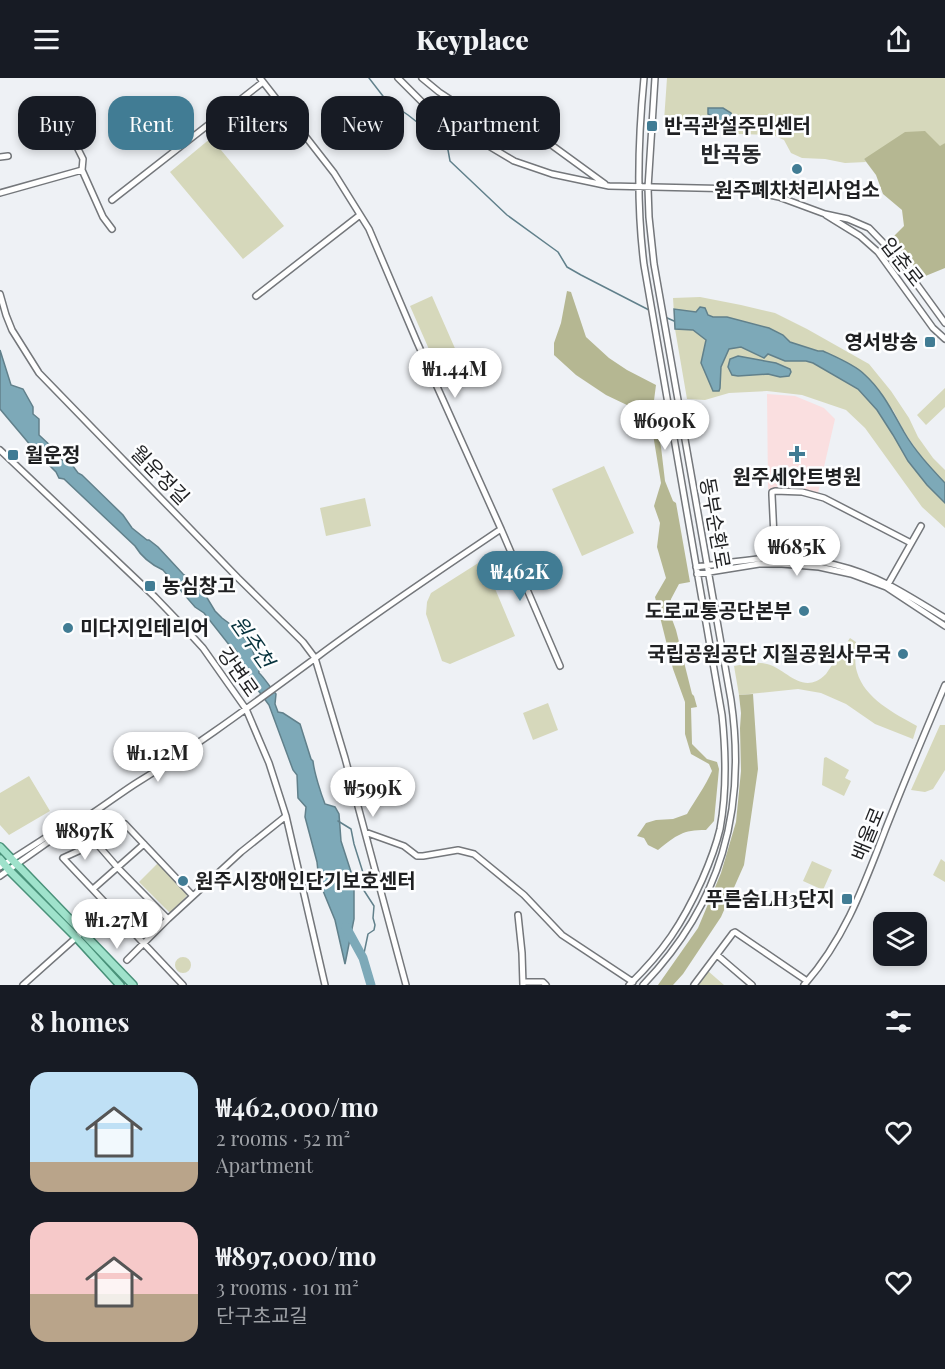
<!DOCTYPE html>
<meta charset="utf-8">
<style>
:root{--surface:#171b24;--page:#20242c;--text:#f1f3f6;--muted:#9ea1a6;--accent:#417c94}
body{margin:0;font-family:"Playfair Display","Noto Sans KR",serif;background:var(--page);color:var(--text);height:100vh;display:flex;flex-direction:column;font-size:22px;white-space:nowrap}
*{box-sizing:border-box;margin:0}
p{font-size:20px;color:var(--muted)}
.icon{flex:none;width:33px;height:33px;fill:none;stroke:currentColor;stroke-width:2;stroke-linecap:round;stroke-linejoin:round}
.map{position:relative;height:907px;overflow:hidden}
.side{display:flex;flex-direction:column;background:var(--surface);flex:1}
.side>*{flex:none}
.hud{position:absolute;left:18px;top:18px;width:600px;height:54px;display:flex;gap:12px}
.buttons{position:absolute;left:873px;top:834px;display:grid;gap:12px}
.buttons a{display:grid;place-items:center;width:54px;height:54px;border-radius:12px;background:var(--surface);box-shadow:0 3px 9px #0003;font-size:30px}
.price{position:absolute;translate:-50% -51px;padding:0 14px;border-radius:21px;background:#fff;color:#222;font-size:20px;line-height:39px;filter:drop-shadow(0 2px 3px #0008)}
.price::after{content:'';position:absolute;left:50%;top:36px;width:18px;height:14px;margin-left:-9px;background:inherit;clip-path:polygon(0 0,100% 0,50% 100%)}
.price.active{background:var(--accent);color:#fff}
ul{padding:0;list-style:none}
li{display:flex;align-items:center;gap:18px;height:150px;padding:0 30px}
li span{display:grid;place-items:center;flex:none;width:168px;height:120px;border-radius:18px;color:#555}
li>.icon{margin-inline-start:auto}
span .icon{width:72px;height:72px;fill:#fffc;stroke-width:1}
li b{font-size:26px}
h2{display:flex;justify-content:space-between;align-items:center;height:72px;padding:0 30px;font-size:26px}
.tag{padding:0 21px;border-radius:18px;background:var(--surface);box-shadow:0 3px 9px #0003;font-size:21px;line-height:54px}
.tag.active{background:var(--accent);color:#fff}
header{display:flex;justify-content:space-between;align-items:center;height:78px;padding:0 30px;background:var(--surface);font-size:27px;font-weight:800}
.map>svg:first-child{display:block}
.medical{fill:#fadfe0}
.green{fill:#d6d8bb}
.forest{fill:#b5b792}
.water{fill:#7da9b8;stroke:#61808b;stroke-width:1.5}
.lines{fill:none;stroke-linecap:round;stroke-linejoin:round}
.stream{stroke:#61808b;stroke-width:1.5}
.river{stroke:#7da9b8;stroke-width:9}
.minor-casing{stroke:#74777b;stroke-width:8}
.major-casing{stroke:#499179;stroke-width:10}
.minor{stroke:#fff;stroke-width:5}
.major{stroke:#9fe2cb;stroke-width:7}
.poi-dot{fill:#417c94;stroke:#fdfeff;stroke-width:2}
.labels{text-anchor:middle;stroke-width:5;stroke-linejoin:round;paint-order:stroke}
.poi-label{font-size:20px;font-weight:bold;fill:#1f2022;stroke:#fdfeff;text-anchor:start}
.street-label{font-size:20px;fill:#1f2022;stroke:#fdfeff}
.water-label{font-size:21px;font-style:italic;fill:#06323d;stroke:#fdfeff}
.quarter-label{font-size:22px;font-weight:bold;fill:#282a2d;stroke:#fdfeff}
</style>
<header><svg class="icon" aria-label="menu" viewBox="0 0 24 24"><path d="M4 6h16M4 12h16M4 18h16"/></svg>Keyplace<svg class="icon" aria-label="share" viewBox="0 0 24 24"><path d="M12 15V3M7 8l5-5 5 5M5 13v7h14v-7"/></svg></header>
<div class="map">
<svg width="945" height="907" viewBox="0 0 945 907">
<rect width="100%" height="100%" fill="#eef1f5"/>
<!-- medical -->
<path class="medical" d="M767,316L795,318L824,330L835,341L818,415L811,413L768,411Z"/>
<!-- green -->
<path class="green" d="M667,0H945V65L940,69L934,63L864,81L866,84L845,85L825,81L802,80L791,75L784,62L773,57L738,56L706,43H664Z
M211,60L284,148L243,181L170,94Z
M432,218L457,275L435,285L410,228Z
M700,219L741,227L775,235L807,251L869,286L891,313L909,340L918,359L933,380L945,392V405L924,383L905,355L893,332L858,311L877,332L893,357L908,383L927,407L945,425V450L922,429L865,350L846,332L802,317L767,313L729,315L705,322L687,321L675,251L673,220Z
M945,310V329L926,347L917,337Z
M604,388L634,455L582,478L552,411Z
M365,420L371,448L326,458L320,430Z
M483,482L515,558L450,586L442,583L426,536L427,524L431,515Z
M850,560L856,564C856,574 854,585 857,594C865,621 894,635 917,648L913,661L875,646L846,626L821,615L798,611L739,617L734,588C744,586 756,583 767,586C787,591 803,619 826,596Z
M548,625L558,652L533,662L523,635Z
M940,647H945V692L933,711L925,714L911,712Z
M826,679L849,692L845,700L851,703L844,718L822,707L824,680Z
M29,698L50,733L9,757L0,747V715Z
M941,781L945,784V804L933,797Z
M812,783L832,792L823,812L803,803Z
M158,785L188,816L173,834H169L139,804Z
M175 887a8 8 0 1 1 16 0a8 8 0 1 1-16 0Z
M708,893L724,907H696Z"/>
<!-- forest -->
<path class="forest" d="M925,53L940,68L945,65V190L923,199L891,161L904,148L902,132L883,116L876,97L864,81L905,54Z
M567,213L571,214L586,259L609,280L627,292L656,307L653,330L661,369L665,403L673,423L676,425L690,504L679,506L671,521L669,533L676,552L692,616L694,618L697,629L691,630L692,666L707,681L717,684L719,691L714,743L706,752C682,752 677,757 658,772L648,767L644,760L637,758L646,745L656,742L673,741L687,736C695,722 705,709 712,693L709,686L691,676L685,656V624L673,591L655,519L666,500L657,469L660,445L654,428L661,405L650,338L606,317L576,297L554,277V265L561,245Z
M753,616L758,691L744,787L721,839L683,896L673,907H658L698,850L721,795L736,744L741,693L740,650L741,635L739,617Z"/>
<!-- water -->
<path class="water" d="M708,30H723L731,35L733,43L730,47L725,46L708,36Z
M700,229L705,230L708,237L713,239H727L769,250L783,257L790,264L818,273H823C836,279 855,287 864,296C882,312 892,333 904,354C915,373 930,389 945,405V425L927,407L908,383L893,357L877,332L858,311L813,285L806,283H785L768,276L764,280L741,269L729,271L721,289L720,310L719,313H713L701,285L706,262L693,252L675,251L674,231L696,234Z
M0,272L11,307L23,311L33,329V336L39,341V357L53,370C53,380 60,382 70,384L78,395L82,397L123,437L132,450L147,462H149L158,469L183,496L186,498L189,502L195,505L202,516L206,518L215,533L222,540L230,546L251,567L254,577L258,583L259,595C264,599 271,611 276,616L275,626L278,634L283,635L300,646L311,681L313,683C314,694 321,716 325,726L335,729L339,736L341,763L354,803V841L345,886L335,842L319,803L317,784L305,739L306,729L298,720L297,697L293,692L269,627L255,608L235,571L230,568L204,535L195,529L163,492C152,487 141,478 135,468L64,401L59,400L56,394L37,375L0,331Z
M738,278L776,285L790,291L791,294L789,298L780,299L768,296L738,298L732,297L728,289L730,281Z"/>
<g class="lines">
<!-- stream -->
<path class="stream" d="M369,0L386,22L408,37L436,59L448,72L450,83L507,137L558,174L567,189L581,197L649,232
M665,239L674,243
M338,743L351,751L354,766L365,801L363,811L374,828L373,840L375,847L374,852L368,856L363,880"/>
<!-- river -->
<path class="river" d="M346,849L363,880L371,907"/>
<!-- minor casing -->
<g class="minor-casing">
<path id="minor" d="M398,0L423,25L489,68L514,83L552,96L609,108L741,111L779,119L825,136L848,141L869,150L897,179L945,245
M422,0L439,14L468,33L484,40L506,45L546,63L605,106
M75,65L83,81L82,92
M0,79L8,78
M0,115L82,92L103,139L112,151
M112,122L263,4
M826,137L860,158L878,174L933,250L945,261
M0,216L6,237L12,252L39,295L238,500L303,564L315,580L345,680L406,907
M256,218L360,137
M0,372L155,519L180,545L203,570L246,631L269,685L286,738L325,907
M501,451L560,588
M775,480L772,417V414L775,413L802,414L824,420L911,465
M696,489C722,486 748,481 774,480C813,479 855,489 889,507C908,517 927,529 945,540
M697,496L759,486H782L819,489L851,496L886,509L945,548
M887,508L921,448
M78,744L118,790L168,841
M365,754L404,768L417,778H423L458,772L474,776L524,817L562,857L633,904
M0,789L48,758C76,751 112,720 138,704C200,666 258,622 317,579C377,534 439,493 501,451L417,264L369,151L334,95L260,0
M0,798L51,762L55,756
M93,811L144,766
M518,837L522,875L523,907
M717,877L752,907
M127,882L168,841L241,774L286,738
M523,904H543L546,907
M23,907L79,857
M183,907L63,780L96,765L125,746L193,818
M629,907C664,873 682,846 702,802C709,786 716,768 720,751C727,713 726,675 722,637L644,187C636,124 638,62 644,0
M643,907C721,826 747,732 731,622L654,186L649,139L648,110L655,0
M694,907L733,855L735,854L807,903
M804,907C845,861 864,807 886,750C905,702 925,654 945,607"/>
</g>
<!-- major casing -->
<g class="major-casing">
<path id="major" d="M0,769L133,907
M0,781L9,792L77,860L120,907"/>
</g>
<!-- minor -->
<use href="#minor" class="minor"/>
<!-- major -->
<use href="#major" class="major"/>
</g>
<!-- markers -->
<g class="poi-dot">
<rect x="646" y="42" width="12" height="12" rx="3"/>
<circle cx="797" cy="91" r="6"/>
<rect x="924" y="258" width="12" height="12" rx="3"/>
<path d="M794 367h6v6h6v6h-6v6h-6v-6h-6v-6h6z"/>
<rect x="7" y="371" width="12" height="12" rx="3"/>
<rect x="144" y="502" width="12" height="12" rx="3"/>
<circle cx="804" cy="533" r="6"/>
<circle cx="68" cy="550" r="6"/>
<circle cx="903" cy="576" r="6"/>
<circle cx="183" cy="803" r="6"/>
<rect x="841" y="815" width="12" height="12" rx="3"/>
</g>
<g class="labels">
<!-- poi labels -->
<g class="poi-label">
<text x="664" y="55">반곡관설주민센터</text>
<text x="797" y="119" text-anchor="middle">원주폐차처리사업소</text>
<text x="918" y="271" text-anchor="end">영서방송</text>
<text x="25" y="384">월운정</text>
<text x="797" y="406" text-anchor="middle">원주세안트병원</text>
<text x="162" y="515">농심창고</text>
<text x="792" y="540" text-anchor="end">도로교통공단본부</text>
<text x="80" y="557">미다지인테리어</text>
<text x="891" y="583" text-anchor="end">국립공원공단 지질공원사무국</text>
<text x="195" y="810">원주시장애인단기보호센터</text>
<text x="835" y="828" text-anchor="end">푸른숨LH3단지</text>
</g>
<!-- street labels -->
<g class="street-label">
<text transform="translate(902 184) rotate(52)" y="7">입춘로</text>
<text transform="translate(160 397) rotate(46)" y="7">월운정길</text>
<text transform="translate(715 445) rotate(80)" y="7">동부순환로</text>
<text transform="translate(238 594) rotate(55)" y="7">강변로</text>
<text transform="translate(868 756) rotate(-68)" y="7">배울로</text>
</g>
<!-- water labels -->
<g class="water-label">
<text transform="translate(252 564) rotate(55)" y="7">원주천</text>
</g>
<!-- quarter labels -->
<g class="quarter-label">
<text x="731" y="84">반곡동</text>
</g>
</g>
</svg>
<div class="buttons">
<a><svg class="icon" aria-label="layers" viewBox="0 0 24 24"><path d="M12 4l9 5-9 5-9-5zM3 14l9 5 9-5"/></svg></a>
</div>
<b class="price" style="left:455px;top:321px">₩1.44M</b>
<b class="price" style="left:665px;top:373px">₩690K</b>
<b class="price" style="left:797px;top:499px">₩685K</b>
<b class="price active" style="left:520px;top:524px">₩462K</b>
<b class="price" style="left:158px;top:705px">₩1.12M</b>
<b class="price" style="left:373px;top:740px">₩599K</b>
<b class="price" style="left:85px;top:783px">₩897K</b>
<b class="price" style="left:117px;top:872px">₩1.27M</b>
<div class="hud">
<a class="tag">Buy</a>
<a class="tag active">Rent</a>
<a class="tag">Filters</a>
<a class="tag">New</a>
<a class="tag">Apartment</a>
</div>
</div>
<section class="side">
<h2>8 homes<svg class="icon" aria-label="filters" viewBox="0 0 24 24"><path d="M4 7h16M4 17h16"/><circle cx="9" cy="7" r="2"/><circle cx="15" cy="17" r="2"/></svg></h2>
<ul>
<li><span style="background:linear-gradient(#bfe0f5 75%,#b9a48a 0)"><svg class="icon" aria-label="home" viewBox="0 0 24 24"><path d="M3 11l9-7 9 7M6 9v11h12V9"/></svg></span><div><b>₩462,000/mo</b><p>2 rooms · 52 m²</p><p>Apartment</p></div><svg class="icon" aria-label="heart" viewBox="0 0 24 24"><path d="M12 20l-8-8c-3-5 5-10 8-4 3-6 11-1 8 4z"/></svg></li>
<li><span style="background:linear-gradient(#f6c9c9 60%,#b9a48a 0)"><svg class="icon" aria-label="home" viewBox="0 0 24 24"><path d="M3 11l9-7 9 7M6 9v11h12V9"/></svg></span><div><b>₩897,000/mo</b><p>3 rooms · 101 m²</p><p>단구초교길</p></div><svg class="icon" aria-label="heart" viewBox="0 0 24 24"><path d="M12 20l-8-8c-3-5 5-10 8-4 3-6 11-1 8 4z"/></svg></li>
</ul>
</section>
